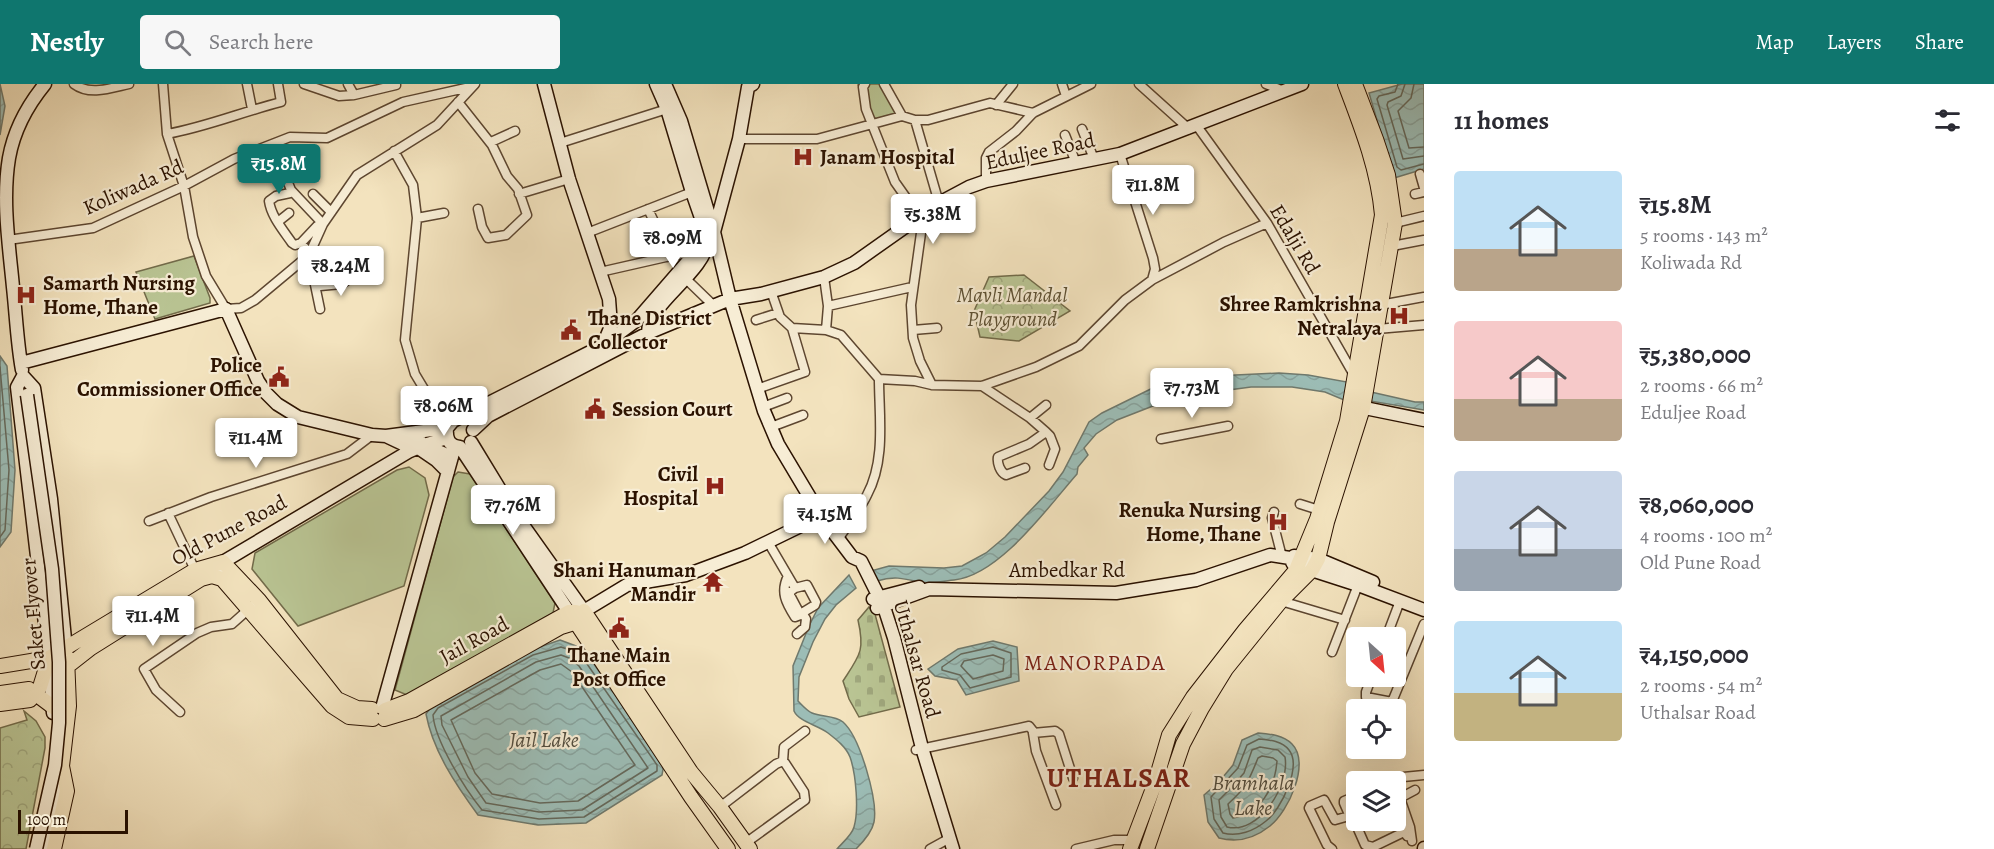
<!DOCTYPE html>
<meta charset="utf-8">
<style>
:root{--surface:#fff;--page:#f7f7f7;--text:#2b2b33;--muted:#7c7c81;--accent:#0f766e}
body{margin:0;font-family:Alegreya,serif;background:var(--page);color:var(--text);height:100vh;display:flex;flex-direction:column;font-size:22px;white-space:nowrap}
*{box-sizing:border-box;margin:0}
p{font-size:20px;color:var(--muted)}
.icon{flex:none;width:33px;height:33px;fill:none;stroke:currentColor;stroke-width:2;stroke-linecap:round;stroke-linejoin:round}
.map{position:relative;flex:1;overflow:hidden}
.panel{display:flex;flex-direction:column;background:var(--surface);width:570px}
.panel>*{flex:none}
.needle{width:39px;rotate:153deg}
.buttons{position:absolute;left:1346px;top:543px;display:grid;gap:12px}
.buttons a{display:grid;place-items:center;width:60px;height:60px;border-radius:6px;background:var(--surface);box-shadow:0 6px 24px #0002;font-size:30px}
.scale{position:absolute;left:18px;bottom:15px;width:110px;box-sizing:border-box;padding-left:6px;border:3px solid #2b1200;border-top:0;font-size:16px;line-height:21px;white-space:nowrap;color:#2b1200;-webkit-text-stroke:4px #f7edd5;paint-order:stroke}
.price{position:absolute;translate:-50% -51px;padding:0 14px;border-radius:6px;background:#fff;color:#222;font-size:20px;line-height:39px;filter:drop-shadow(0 2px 3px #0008)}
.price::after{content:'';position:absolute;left:50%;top:36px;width:18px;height:14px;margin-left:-9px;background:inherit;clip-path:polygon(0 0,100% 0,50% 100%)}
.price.active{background:var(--accent);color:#fff}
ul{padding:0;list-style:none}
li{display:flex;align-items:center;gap:18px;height:150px;padding:0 30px}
li span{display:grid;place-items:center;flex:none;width:168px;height:120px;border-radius:6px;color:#555}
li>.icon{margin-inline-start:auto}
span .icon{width:72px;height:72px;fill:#fffc;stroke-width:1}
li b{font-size:26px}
h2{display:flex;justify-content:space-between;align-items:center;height:72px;padding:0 30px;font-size:26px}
header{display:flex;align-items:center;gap:36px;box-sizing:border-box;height:84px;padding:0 30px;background:var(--accent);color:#fff}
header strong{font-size:28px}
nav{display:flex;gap:33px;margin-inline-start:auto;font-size:21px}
.search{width:420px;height:54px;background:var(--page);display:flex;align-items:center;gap:15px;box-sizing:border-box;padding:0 21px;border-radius:6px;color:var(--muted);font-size:22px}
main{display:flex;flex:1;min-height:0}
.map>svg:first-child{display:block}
.forest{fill:url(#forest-crowns);stroke:#726b4a;stroke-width:1.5}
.cemetery{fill:url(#cemetery-stones);stroke:#726b4a;stroke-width:1.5}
.garden{fill:#b9c493;stroke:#726b4a;stroke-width:1.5}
.water{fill:url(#water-waves);stroke:#6f796d;stroke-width:1.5}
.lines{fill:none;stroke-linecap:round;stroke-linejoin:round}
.shore{stroke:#64685b;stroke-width:1.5}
.street-casing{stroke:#5d4630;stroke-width:11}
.secondary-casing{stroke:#2b1200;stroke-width:15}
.primary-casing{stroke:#2b1200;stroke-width:16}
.street{stroke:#f7edd5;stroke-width:8}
.secondary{stroke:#f7edd5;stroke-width:12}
.primary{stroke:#f3e3be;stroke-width:14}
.secondary-bridge-casing{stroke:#2b1200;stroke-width:15;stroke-linecap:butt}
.secondary-bridge{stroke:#f7edd5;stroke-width:12}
.labels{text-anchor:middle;stroke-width:4.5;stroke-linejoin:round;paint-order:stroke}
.street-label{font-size:21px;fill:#2b1200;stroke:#f7edd5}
.poi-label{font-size:21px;font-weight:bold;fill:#2b1200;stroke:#f7edd5;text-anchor:end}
.park-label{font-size:21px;font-style:italic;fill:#5d5033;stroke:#f7edd5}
.neighbourhood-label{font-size:22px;letter-spacing:1.5px;fill:#7a1f14;stroke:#f7edd5}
.water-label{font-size:22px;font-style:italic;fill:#534e40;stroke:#f7edd5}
.district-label{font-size:27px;font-weight:bold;letter-spacing:1.5px;fill:#7a1f14;stroke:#f7edd5}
</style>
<header>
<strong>Nestly</strong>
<div class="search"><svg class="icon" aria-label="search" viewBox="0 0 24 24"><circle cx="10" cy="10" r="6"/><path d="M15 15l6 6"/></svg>Search here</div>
<nav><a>Map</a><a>Layers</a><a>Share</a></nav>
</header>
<main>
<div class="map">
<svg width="1424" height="765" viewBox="0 0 1424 765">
<defs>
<pattern id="forest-crowns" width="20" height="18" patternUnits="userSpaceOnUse" patternTransform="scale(1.5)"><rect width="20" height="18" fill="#b9c493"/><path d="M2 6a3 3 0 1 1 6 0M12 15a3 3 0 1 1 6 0" fill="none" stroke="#9fa77d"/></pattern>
<pattern id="cemetery-stones" width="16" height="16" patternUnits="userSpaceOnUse" patternTransform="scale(1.5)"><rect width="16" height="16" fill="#b9c493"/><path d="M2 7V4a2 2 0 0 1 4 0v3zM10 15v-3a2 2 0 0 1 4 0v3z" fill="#9fa77d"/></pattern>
<pattern id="water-waves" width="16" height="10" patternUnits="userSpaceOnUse" patternTransform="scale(1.5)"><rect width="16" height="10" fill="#9cbdb6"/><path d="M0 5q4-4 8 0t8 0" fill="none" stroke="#87a19b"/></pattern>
</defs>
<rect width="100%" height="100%" fill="#f3e3be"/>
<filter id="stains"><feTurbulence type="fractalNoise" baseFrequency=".00333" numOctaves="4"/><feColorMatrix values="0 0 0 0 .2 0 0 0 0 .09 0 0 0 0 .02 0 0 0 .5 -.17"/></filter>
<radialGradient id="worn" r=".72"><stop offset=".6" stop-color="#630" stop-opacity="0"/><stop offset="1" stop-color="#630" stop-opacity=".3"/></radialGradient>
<!-- forest -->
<path class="forest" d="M1024,191L1070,227L1019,257L980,253L974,227L989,193Z
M24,627L36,637L45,653V664L26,765H0V644L27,636Z"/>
<!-- cemetery -->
<path class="cemetery" d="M869,523L875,530L900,623L859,633L849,615L843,597C860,571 865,567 858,536Z"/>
<!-- garden -->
<path class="garden" d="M861,0H881L897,31L874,38L858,1Z
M194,172L210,214V219L155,235L136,188Z
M409,383L425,394L429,411L404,502L298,542L252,485L255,469L397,386Z
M458,388L470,390L555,519L553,529L407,611L395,606L453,393Z"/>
<!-- water -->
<path class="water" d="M0,0L5,22L0,51Z
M1402,0H1424V85L1394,94L1369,9Z
M0,272L7,282L15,386L11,448L0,463Z
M1279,289L1308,291L1347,298L1344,316L1325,308L1292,303H1251L1176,313L1117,336L1096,350L1084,364L1088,371L1078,383L1077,390C1048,423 1000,491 954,496C944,497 928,500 918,498C903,494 893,492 877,497L871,487L889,482L944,484L962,482L986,469L1005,453L1049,407L1063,388L1089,338L1102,329L1173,294Z
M1371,308L1415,318H1424V326L1370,317Z
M849,491L856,504L836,521L825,535L813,558L799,593L798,617C802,621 807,627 812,629C821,633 835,631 843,638C860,653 878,716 874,738C872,748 863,758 856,765H837C842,759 852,751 854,743C859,726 856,690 850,673C846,663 837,656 828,649C818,641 799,638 794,627L793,582L809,542L818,524Z
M560,556L576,562L589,573L664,680L662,691L586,739L538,741L478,731C456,701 433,667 426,630L433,620L531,566Z
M993,557L1017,563L1019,597L966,611L957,596L935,592L928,585L958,565Z
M1258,649C1270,650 1283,651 1292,660C1311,679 1288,728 1270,742C1255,754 1237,759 1219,754L1208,738L1204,711L1218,699L1233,681L1242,656Z"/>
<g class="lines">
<!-- shore -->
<path class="shore" d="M1398,0L1395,8L1379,12L1377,15L1397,83L1401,86L1424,80
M1405,0L1401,12L1388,18L1387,21L1403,75L1424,72
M1414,0L1411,14L1398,27L1409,64L1424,63
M0,283L9,386L5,446L0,453
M1192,299L1194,302L1192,305L1168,309L1165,307L1166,304L1175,300Z
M561,563L573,567L585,577L657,681V687L584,733L539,735L482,726C465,705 435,657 433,631L438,624L533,571Z
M993,563L1011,569V593L970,604L960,591L942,586V583L961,570Z
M561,571L569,574L579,582L648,684L582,726L539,728L486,719L468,693L442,641L441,632L536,578Z
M993,571L1004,575L1003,587L973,595L961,582L964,577Z
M561,580L572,588L635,681L578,717L540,719L492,710L475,689L451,636L540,586Z
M1259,655C1270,656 1282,657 1289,666C1302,682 1281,726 1266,737C1254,747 1238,753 1223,749L1214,735L1211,713L1238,684L1247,661Z
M1260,663L1278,666L1285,673C1290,701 1259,751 1227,743L1221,733L1219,716L1228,707L1244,689L1252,666Z
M1262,672L1273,674L1277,677C1275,704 1260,730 1233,734L1230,730L1228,720C1247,703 1249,696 1258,674Z"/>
<!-- street casing -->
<g class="street-casing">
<path id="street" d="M74,0C90,12 111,4 129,0
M163,0L167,50L184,102L193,153L206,192L226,225L241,224L255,216L309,171L323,140L357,91L437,41L475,0
M247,0L252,25
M304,0L339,12L354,11L396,1
M348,0L354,11
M865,0L863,3L866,25L895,98L919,132L921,149L911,221L913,254L920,277L932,301
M884,0L902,32
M1062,0L1066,12
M1139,0L1189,45
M1266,0L1284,7
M458,18L492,61L507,92L518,105L527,131L506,151L488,154L482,143L478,125
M996,21L1013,0
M915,36L939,119
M1197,42L1267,139L1354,291
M1082,45L1094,75
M167,50C206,43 242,28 281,18L278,0
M1065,51L1076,79
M739,55H817L902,32L915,36H928L990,19L1033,29
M491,58L515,47
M276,59L280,79L291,106L323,140
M560,59L667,25
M394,67L413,101L417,134L405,256L415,290L430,315L451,339
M1120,70L1153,174L1155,185L1152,196
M1420,90L1424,104
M986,97V74L989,68L1016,47L1033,29L1091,0
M290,109L276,112L269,117C271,132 283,146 292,159L295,161L301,159L310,170
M313,110L331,128
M519,110L569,95
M1415,110L1424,108
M417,134L444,129
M279,137L289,129
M1395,139L1424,132
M587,149L692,108
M8,156L93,144L184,102L234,75L290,53L327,54L403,18L470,3
M301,159L317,142
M1392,162L1424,156
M312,167L317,198L320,202L342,200L346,197L343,185L316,188
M666,173L697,167
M600,188L666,173L658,146L648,125
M824,193L828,222L826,246
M685,194L714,222
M314,196L320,225
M1380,221L1424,213
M828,222L912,203
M756,236L778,229
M792,244L826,246L841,251L879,295
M1377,245L1424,241
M913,246L937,244
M879,295L915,297L932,301L982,302L1036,283L1079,262L1125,216L1152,196L1224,158L1267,139
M982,302L1030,334L1046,348L1050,352L1055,365L1049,381
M757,305L805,288L792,244L780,233L771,207
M763,323L787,314
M1030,334L1046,321
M771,343L803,331
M1161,355L1228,342
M1025,384L1006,391C1000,388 997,379 998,373L1029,360L1046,348
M1300,420L1319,426
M1274,428L1272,434L1282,473
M168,429L195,486
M149,437L211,413L347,370L372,351
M839,454C848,440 860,426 867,411C886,376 879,332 879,295
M768,458L795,504L807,501L816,518L815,521L802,529L799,528L790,511V508L795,504
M788,492C780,508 786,519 795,533L803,530L806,535L805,543L797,550
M1281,517L1345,536
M1386,554L1400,517
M1332,568L1358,501
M1372,592L1366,608V613L1392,618L1424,540
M180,628L156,606L144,585L197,549L211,543L232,540L259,516
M1033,649L1036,667L1056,721
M916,666L1029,642L1033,647V649L1055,647L1059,650L1073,694
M783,677L784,663L805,647
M1393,694L1424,691
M1395,707L1398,714L1395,718
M720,723L776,680L783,677L785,679L804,708L805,716L747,758
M1351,735L1344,719V717L1356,712
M1395,735L1407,752
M1354,736L1365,761L1373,763L1404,748
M1412,757L1410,743L1400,714L1415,706
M930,765L950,754
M1076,765L1114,756H1133
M1332,765L1327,761L1309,724L1310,722L1324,716L1335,736L1349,732"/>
</g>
<!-- secondary casing -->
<g class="secondary-casing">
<path id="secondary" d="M544,0L569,95L609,215L611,242L603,261
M665,0L681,37L714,148L730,215L764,327L778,360L821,432L852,473L861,477L884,523L894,554L922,664L953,765
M714,148L739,55L748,3L753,0
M648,249C647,220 705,189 708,156
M21,279L226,225L258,297L266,309L277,320L298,333L372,351L386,352L447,344
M22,286C17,258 16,230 13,203C9,161 2,116 9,74C14,46 27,22 45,0
M23,292L17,303L49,574L53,629
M23,292L34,304L51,415L66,565
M1355,322L1424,336
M473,346L488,332L648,249L730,215L761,210L824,193L854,179L939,119L969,103L986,97L1120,70L1302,0
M386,352L405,361L421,358
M471,358L513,427L584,527L627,501L686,491L745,469L821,432
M424,361L452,373
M417,363L436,376L448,388
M1294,472L1318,475L1373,498
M1291,476L1293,480L1358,501L1424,526
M220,487L223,478L408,368L424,361L447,354
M873,515L919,503
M877,524L929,505L1116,509L1196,496L1270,471L1290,474
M569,528L460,363C449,362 446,355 447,344L453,337L602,262L637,236L708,154L692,108L667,25L656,0
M382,624L455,362
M43,765L62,683
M1424,765V764"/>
</g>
<!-- primary casing -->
<g class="primary-casing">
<path id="primary" d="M584,527L691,688L720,723L750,765
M569,528L691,713L728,765
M0,582L49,574L195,486L223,478L259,516L337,615L357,624L372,625
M68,582L91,564L201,495L212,492L222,495L332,622L349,633L373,635
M0,609L29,605L53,623L68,629
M0,620L30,616L40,603L49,574
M385,626L409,617L569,528H576
M384,635L414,626L561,543L574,539L579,534
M54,765L67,707L62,682L69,622L67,573
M1130,765L1155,699L1169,651L1193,613L1245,546L1296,486L1317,435L1347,337L1382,131C1378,85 1361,42 1345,0
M1147,765L1183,660L1202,624L1226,585L1281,517L1312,486L1318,475L1327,438L1363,324L1395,139L1388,91L1376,55L1355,0"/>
</g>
<!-- street -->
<use href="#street" class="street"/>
<!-- secondary -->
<use href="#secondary" class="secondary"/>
<!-- primary -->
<use href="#primary" class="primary"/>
<!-- secondary-bridge casing -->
<g class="secondary-bridge-casing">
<path id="secondary-bridge" d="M27,311L52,485L59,578V639L55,681L36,765"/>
</g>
<!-- secondary-bridge -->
<use href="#secondary-bridge" class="secondary-bridge"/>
</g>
<!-- icons -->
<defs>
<g id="hospital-bare" transform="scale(1.62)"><path d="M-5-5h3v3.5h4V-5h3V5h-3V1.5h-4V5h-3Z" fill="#8f2418" stroke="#f7edd5" stroke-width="2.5" paint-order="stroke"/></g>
<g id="civic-bare" transform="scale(1.62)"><path d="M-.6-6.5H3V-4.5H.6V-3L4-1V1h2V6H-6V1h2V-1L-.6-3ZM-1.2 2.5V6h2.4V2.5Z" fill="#8f2418" stroke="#f7edd5" stroke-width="2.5" paint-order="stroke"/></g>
<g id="temple-bare" transform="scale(1.62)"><path d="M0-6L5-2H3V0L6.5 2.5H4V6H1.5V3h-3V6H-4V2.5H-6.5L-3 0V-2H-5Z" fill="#8f2418" stroke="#f7edd5" stroke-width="2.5" paint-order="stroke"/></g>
</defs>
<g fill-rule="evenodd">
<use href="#hospital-bare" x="803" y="73"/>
<use href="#hospital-bare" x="26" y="211"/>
<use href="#hospital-bare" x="1399" y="232"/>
<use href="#civic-bare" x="571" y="246"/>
<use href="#civic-bare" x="279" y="293"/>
<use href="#civic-bare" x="595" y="325"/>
<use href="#hospital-bare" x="715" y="402"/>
<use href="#hospital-bare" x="1278" y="438"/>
<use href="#temple-bare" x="713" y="498"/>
<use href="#civic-bare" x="619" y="544"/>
</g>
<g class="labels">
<!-- street labels -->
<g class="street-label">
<text transform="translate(1040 67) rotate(-12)" y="7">Eduljee Road</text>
<text transform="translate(133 103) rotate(-24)" y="7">Koliwada Rd</text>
<text transform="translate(1295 155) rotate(59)" y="7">Edalji Rd</text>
<text transform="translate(229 446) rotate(-28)" y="7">Old Pune Road</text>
<text x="1067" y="493">Ambedkar Rd</text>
<text transform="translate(33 530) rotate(-95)" y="7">Saket Flyover</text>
<text transform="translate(474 556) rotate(-29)" y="7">Jail Road</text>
<text transform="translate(917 575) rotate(74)" y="7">Uthalsar Road</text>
</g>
<!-- poi labels -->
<g class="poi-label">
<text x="820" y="80" text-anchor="start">Janam Hospital</text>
<text x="43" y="206" text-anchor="start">Samarth Nursing<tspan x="43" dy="24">Home, Thane</tspan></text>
<text x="1382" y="227">Shree Ramkrishna<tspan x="1382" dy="24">Netralaya</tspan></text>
<text x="588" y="241" text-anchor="start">Thane District<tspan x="588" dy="24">Collector</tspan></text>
<text x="262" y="288">Police<tspan x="262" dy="24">Commissioner Office</tspan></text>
<text x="612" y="332" text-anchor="start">Session Court</text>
<text x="698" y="397">Civil<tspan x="698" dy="24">Hospital</tspan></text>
<text x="1261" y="433">Renuka Nursing<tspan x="1261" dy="24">Home, Thane</tspan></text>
<text x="696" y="493">Shani Hanuman<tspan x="696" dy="24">Mandir</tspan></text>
<text x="619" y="578" text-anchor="middle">Thane Main<tspan x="619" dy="24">Post Office</tspan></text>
</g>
<!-- park labels -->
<g class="park-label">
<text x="1012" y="218">Mavli Mandal<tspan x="1012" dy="24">Playground</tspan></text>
</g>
<!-- neighbourhood labels -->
<g class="neighbourhood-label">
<text x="1095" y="586">MANORPADA</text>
</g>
<!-- water labels -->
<g class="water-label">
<text x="544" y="663">Jail Lake</text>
<text x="1253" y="706">Bramhala<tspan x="1253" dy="25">Lake</tspan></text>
</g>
<!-- district labels -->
<g class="district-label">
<text x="1119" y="703">UTHALSAR</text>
</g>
</g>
<rect width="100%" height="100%" filter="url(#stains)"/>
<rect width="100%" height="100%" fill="url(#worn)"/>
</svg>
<div class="buttons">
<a><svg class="needle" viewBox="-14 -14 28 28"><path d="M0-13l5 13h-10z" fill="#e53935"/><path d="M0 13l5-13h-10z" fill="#7c7c81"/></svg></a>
<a><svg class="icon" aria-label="locate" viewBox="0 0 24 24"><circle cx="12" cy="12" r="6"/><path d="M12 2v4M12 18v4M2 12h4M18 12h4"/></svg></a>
<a><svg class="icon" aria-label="layers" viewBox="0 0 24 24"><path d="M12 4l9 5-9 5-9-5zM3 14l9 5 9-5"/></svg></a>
</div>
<div class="scale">100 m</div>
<b class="price active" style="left:279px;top:111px">₹15.8M</b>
<b class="price" style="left:1153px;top:132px">₹11.8M</b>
<b class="price" style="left:933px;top:161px">₹5.38M</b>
<b class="price" style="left:673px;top:185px">₹8.09M</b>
<b class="price" style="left:341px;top:213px">₹8.24M</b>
<b class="price" style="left:1192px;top:335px">₹7.73M</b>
<b class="price" style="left:444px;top:353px">₹8.06M</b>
<b class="price" style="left:256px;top:385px">₹11.4M</b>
<b class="price" style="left:513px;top:452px">₹7.76M</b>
<b class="price" style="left:825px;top:461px">₹4.15M</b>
<b class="price" style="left:153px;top:563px">₹11.4M</b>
</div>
<section class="panel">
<h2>11 homes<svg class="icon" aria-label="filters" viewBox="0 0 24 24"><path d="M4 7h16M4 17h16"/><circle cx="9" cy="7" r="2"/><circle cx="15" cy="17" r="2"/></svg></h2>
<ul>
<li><span style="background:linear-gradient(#bfe0f5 65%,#b9a48a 0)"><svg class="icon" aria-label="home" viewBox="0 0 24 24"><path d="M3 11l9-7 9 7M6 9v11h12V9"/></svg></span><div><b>₹15.8M</b><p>5 rooms · 143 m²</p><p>Koliwada Rd</p></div></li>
<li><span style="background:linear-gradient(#f6c9c9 65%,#b9a48a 0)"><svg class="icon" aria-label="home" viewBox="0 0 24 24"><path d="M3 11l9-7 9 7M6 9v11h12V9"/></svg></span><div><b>₹5,380,000</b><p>2 rooms · 66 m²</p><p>Eduljee Road</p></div></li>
<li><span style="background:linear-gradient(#c9d6e8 65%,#9aa5b1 0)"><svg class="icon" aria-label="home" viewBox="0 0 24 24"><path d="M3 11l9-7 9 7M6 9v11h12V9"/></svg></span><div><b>₹8,060,000</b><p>4 rooms · 100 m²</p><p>Old Pune Road</p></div></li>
<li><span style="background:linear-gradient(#bfe0f5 60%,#c2b280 0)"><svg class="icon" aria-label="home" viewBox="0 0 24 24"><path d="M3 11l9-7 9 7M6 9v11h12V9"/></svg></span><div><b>₹4,150,000</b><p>2 rooms · 54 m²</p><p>Uthalsar Road</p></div></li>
</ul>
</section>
</main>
